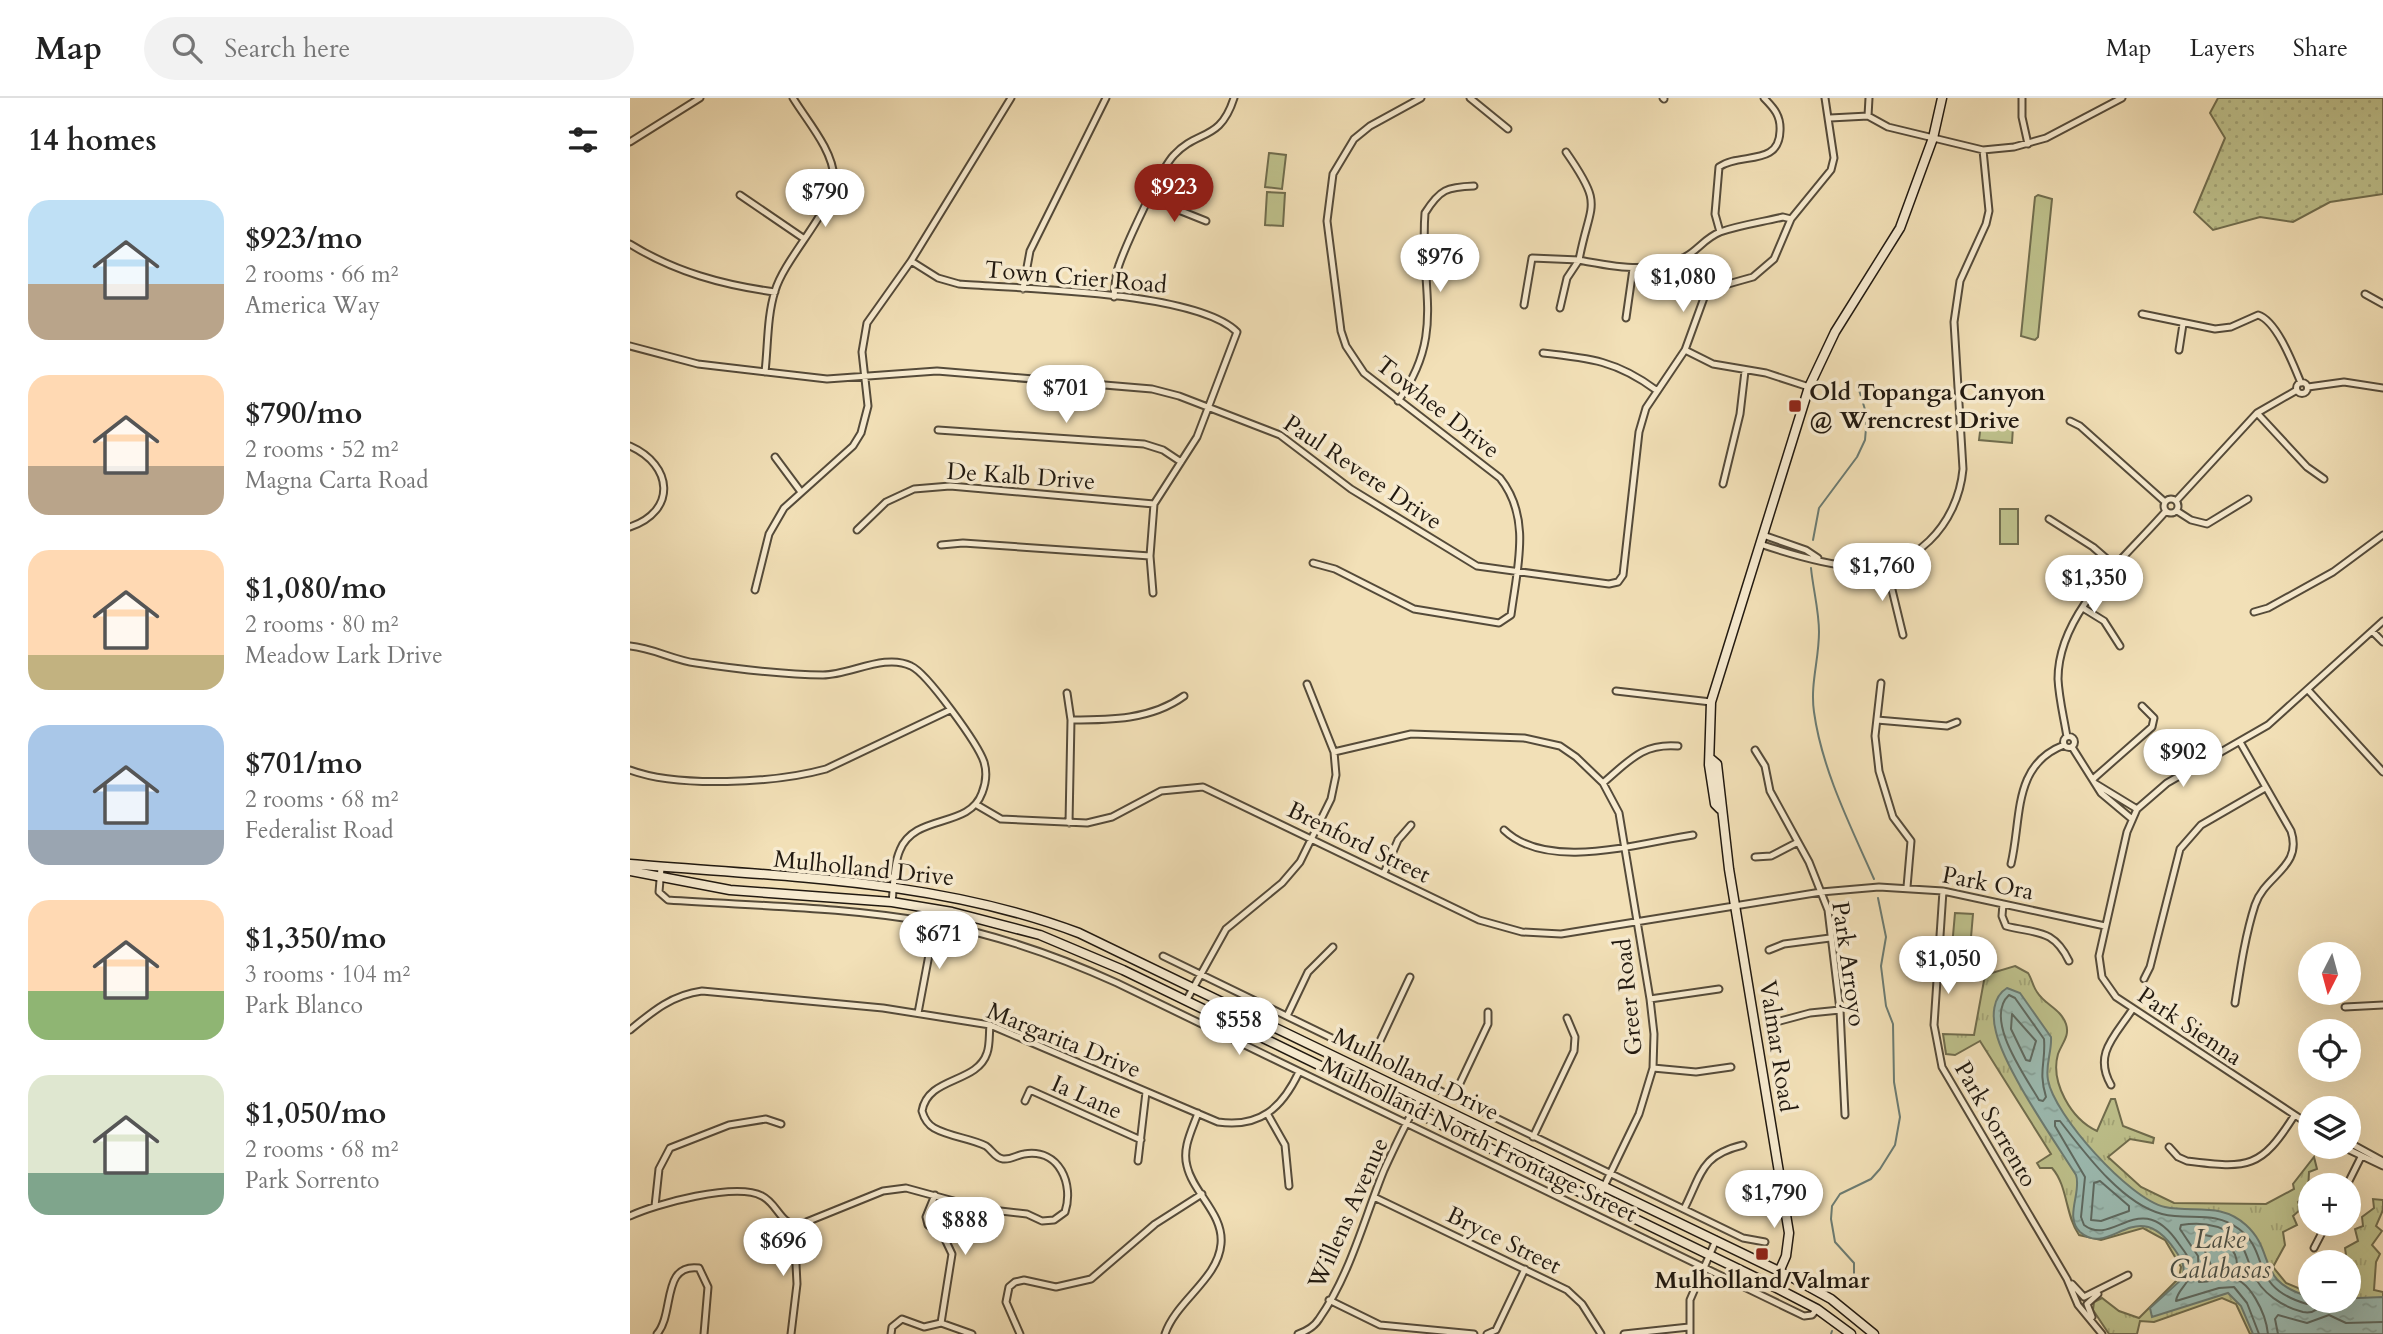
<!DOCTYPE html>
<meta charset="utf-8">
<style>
:root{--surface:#fff;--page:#f2f2f2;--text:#222;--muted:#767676;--line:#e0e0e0;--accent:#8f2418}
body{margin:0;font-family:Cardo,serif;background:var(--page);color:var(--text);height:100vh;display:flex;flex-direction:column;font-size:26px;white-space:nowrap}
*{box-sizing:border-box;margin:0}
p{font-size:23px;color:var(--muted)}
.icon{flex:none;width:38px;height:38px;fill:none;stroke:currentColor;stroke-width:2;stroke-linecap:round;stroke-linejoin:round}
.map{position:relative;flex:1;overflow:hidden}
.details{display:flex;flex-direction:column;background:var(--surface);width:630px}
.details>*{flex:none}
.needle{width:46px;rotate:186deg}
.fabs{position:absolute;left:1668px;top:844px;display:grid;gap:14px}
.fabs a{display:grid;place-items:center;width:63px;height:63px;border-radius:50%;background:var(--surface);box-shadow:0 7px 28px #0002;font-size:35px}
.price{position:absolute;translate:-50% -60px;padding:0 16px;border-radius:24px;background:#fff;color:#222;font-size:23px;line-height:46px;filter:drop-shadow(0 2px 4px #0008)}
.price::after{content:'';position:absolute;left:50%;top:42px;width:21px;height:16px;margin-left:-10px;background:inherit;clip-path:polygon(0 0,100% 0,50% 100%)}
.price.on{background:var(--accent);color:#fff}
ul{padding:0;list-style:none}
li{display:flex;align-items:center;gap:21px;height:175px;padding:0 28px}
li span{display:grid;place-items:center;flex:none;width:196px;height:140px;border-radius:21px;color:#555}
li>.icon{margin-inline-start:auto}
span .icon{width:84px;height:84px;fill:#fffc;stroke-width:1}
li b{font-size:30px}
h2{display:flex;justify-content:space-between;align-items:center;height:84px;padding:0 28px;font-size:30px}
header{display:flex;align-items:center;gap:42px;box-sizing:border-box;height:98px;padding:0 35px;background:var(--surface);border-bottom:2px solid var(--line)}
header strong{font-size:33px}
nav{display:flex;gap:38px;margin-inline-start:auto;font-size:24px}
.search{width:490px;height:63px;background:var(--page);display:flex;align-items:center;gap:18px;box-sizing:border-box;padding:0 24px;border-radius:38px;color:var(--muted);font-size:26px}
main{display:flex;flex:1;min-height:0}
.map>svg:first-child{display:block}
.grass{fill:url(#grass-dots);stroke:#706d4e;stroke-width:2}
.park{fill:url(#park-tufts);stroke:#706d4e;stroke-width:2}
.pitch{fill:#bec18c;stroke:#706d4e;stroke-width:2}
.water{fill:url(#water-ripples);stroke:#6b7b72;stroke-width:2}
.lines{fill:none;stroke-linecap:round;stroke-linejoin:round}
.shore{stroke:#5e6a62;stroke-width:2}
.stream{stroke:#6b7b72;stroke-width:2}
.street-casing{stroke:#554b3a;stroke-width:9}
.secondary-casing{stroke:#211910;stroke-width:11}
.street{stroke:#f7ebd0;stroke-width:5}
.secondary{stroke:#f7ebd0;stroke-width:8}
.poi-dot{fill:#8f2418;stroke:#f7ebd0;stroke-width:2.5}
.labels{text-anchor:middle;stroke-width:7;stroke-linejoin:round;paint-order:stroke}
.street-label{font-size:24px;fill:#211910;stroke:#f7ebd0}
.poi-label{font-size:24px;font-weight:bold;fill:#211910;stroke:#f7ebd0;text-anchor:start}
.water-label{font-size:26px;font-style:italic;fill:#4c5249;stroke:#f7ebd0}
</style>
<header>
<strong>Map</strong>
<div class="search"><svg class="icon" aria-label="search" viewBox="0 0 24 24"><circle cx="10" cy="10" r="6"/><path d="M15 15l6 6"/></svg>Search here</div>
<nav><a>Map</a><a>Layers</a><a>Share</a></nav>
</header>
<main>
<section class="details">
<h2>14 homes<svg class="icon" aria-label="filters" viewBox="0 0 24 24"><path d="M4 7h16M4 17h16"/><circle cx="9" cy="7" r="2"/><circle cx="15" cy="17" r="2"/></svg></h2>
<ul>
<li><span style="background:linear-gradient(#bfe0f5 60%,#b9a48a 0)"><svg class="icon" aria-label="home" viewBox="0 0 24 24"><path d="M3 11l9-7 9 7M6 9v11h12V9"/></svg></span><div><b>$923/mo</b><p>2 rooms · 66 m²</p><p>America Way</p></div></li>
<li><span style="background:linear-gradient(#ffd9b3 65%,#b9a48a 0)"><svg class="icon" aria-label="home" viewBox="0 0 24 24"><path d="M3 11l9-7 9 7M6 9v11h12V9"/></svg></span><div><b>$790/mo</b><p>2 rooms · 52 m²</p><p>Magna Carta Road</p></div></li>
<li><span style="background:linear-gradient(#ffd9b3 75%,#c2b280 0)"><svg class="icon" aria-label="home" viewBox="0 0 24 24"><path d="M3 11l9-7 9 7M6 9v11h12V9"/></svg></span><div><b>$1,080/mo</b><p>2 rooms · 80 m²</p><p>Meadow Lark Drive</p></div></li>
<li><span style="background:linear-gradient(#a9c7e8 75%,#9aa5b1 0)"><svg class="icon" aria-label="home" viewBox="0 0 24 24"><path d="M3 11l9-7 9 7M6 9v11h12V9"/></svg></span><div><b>$701/mo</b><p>2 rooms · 68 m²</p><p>Federalist Road</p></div></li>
<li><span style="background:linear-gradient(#ffd9b3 65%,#8fb573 0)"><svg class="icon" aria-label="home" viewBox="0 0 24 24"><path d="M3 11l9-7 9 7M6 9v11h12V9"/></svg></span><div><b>$1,350/mo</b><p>3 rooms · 104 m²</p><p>Park Blanco</p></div></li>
<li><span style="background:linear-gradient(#dfe7d0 70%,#7fa58c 0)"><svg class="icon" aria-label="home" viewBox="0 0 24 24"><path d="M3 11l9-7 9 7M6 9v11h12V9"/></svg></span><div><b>$1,050/mo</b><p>2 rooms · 68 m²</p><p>Park Sorrento</p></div></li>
</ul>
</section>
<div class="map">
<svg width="1753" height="1236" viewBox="0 0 1753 1236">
<defs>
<pattern id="grass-dots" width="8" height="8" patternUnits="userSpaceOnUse" patternTransform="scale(1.75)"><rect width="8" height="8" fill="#bec18c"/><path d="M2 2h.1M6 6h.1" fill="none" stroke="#a3a578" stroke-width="1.8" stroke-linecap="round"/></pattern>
<pattern id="park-tufts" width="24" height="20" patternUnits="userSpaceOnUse" patternTransform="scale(1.75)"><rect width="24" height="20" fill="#bec18c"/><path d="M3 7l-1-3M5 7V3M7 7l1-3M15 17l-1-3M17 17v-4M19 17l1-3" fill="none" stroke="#a3a578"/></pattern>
<pattern id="water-ripples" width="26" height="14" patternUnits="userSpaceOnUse" patternTransform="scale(1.75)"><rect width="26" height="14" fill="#9cbcb3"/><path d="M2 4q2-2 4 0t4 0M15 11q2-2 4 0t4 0" fill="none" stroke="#86a199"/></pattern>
</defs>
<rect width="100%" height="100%" fill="#f2e0b7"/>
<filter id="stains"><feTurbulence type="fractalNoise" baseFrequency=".00286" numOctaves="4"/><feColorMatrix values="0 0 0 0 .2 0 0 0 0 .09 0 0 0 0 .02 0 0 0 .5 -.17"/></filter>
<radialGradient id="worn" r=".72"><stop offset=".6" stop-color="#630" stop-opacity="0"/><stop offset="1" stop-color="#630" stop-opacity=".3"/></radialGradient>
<!-- grass -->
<path class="grass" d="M1588,0H1753V96L1700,104L1663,124L1630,119L1583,132L1564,114L1595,40L1580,15Z"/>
<!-- park -->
<path class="park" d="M1385,868L1398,875C1402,881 1403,889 1407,894C1415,907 1431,911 1436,926C1440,938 1432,945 1428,956C1420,984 1441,1021 1467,1033L1481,1001H1485L1493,1028L1524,1040L1523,1045L1500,1041L1478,1059L1511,1089L1544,1105L1636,1106L1664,1091L1663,1086L1684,1059L1687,1071L1679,1074L1678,1094L1668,1104L1671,1111L1663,1118L1667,1127L1653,1134L1655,1147L1643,1169L1656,1185L1680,1195V1202H1718V1164H1702L1716,1157L1715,1150L1728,1143L1725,1131L1733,1128L1732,1119L1744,1110L1743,1101L1753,1102V1112L1746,1128L1752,1133L1742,1147L1750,1156L1746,1164L1744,1192L1753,1194V1236H1620L1606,1206L1592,1200L1524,1224L1510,1223L1507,1236H1479L1463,1212L1464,1204L1472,1200L1489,1213L1509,1220L1549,1180L1551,1169L1535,1142L1513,1130L1471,1142L1449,1137C1435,1117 1438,1088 1422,1070H1410L1407,1065L1421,1056L1350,943L1325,957L1316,956L1313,936L1344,937L1355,877Z"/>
<!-- pitch -->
<path class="pitch" d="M639,55L656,57L652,91L635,89Z
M637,94L655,95L653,128L635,127Z
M1408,97L1422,101L1408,239L1405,242L1391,238L1405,99Z
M1351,326L1383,329L1382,345L1349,342Z
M1370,411H1388V446H1370Z
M1325,815L1343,816L1340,851L1322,849Z"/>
<!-- water -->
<path class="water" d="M1377,890L1390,895L1421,939C1422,954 1415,967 1418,982C1424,1017 1499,1101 1535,1109C1564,1115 1591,1104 1616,1127C1647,1155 1624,1183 1680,1199V1202L1753,1199V1236H1623L1611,1208L1598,1195L1522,1219L1520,1210L1552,1181C1556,1169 1552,1162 1545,1152C1506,1095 1481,1161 1450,1134C1434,1119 1452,1094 1446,1077C1424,1042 1375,972 1366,934C1362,919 1362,899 1377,890Z"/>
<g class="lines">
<!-- shore -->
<path class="shore" d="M1379,897L1385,900L1414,941C1416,964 1408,973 1416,999L1413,1003L1409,1002C1396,979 1353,921 1379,897Z
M1382,916L1406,943L1400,963L1396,962L1381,931Z
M1470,1083L1499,1108V1113L1471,1123L1461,1122L1464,1085Z
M1575,1137C1592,1140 1608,1150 1607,1169L1582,1170L1570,1141Z
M1629,1236L1617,1205L1604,1189L1589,1190L1546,1203C1547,1191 1562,1185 1561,1170C1561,1161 1554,1153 1549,1146C1510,1088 1484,1150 1454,1127L1451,1119L1455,1079L1425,1028V1023H1430C1454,1054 1492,1106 1532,1116C1560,1123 1584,1112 1609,1131C1641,1155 1618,1189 1677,1206L1685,1202
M1638,1236C1636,1217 1620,1179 1597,1179C1587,1180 1578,1185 1569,1184L1568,1158L1550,1131L1551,1127C1569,1124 1588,1126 1603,1137C1615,1147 1617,1162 1623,1175C1631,1195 1653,1209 1673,1214C1683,1216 1690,1211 1695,1202
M1648,1236L1645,1221L1648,1217L1677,1225L1699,1217L1716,1225L1753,1224"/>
<!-- stream -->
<path class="stream" d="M1183,442L1189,410L1227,359L1235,342L1237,318L1229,292
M1181,470C1183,491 1189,512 1189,534C1189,562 1180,586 1184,614C1192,672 1221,729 1244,781
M1224,1183V1165L1205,1144L1201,1121L1202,1108L1210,1096L1241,1081L1250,1071L1265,1047L1270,1019L1264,984L1263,926L1256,908L1251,868L1256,839L1248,800
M1201,1236L1202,1233"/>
<!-- street casing -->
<g class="street-casing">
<path id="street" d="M840,0L878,31
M1033,0L1034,1
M1392,0V19L1398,46
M1238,18L1239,0
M1200,20L1238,18L1258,29L1353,52L1384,49L1416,40L1492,0
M0,44L70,0
M936,54C975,110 960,103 949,162C984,169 1021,176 1055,159C1068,152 1075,140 1090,134C1110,127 1132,124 1153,119L1161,121
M110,97L173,140
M521,101L576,123
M1090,134L1085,116L1089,69C1110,54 1149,69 1150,33C1151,18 1144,10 1134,0
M0,146C45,174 93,187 145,194
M281,163L308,180L329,186C391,191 566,193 607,234L567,339L524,406L520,458L523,495
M393,191L400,153L476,0
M1735,196L1753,206
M484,199C485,189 485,177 489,167C496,147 531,70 544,57C568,31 590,44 604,0
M894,207L902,160L949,162
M930,210L937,180L949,162
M1512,216L1585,231L1601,229L1628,217C1647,223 1663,266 1671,285
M996,220L1003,171
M0,248L68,266L197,281L307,273L522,291L549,298L650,337L721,391L847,468L979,486L988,484L993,477L1009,334L1016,310L1055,252L1075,197L1084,190L1123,179L1144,161L1161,121L1201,72L1204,60L1195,0
M1055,252L1083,266L1136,275L1179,289
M1549,252L1553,226
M913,255C960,260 987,263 1026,292
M135,274C138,248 137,218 145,193C155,159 205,110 204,80C203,52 177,23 163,0
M1666.5 290a5.5 5.5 0 1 1 11 0a5.5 5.5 0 1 1-11 0Z
M1678,289L1714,284L1753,290
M768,303C817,235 789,190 795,115C810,91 817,89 844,88
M1627,315L1677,369L1694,381
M1440,323L1450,328L1535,404
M308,332L514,346L533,352L551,364
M0,348C43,367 47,413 0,429
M145,359L171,394
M1093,386L1110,316L1115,273
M1534 408a7 7 0 1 1 14 0a7 7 0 1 1-14 0Z
M1546,403L1627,315L1667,292
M1547,413L1561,422L1577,426L1618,401
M1419,421L1463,449L1486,469
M227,432L256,404L284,391L320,388L524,406
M1133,437L1176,452L1188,460
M1130,446C1160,456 1193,466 1225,469C1284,475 1328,426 1333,371L1324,224L1330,183L1356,126L1359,113L1353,52
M311,447L333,445L520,458
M683,465L705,471L784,511L869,525L881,517C887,470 902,420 870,380L734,275L716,248L711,233L697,123L703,76L724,41L740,28L791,0
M1256,467L1273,537
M125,492L139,436L154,410L223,348L231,335L238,308L232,254L237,225L281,163L381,0
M1453,510L1474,523L1490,548
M1624,514L1638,510L1703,474L1753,437
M1742,533L1753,544
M0,548C23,550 43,562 66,565C107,571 152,577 193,577C220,577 255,555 281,568C297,575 348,646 354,664C357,674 356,685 352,695C339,731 285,715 270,752C263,768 264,788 262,804
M1251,585L1245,638L1249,673L1263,719L1281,743L1277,789
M1678,592L1753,674
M986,593L1081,604
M437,595L441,622L439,725
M441,622C480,622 521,622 554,598
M1247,622L1317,628L1327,624
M1433.5 644a5.5 5.5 0 1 1 11 0a5.5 5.5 0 1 1-11 0Z
M1437,639C1434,620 1429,601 1428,581C1428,514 1496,459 1536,413
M1442,649L1471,695L1502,721
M1125,652L1135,668L1140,693L1179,764L1198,812L1210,912L1215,1017
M704,654L781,636L894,640L930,648L946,659L973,685C999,663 1012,645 1048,648
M0,672C48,690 145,685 196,671L320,612
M1463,681L1522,629L1524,620L1512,608
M1466,686L1507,711
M347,707L371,721L457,725L482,719L531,693L573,689L849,822L892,834L931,836L1191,794L1249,789L1313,793L1475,828
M874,732C918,774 1009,745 1063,737
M1125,759L1141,758L1168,744
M1381,766C1392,720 1382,667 1434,647
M31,770L29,794L38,802C126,808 218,809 304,825C368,837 428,858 487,885L1174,1218L1182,1217L1187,1211
M754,775L768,742L781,727
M1313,793L1304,927L1312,969L1437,1181L1448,1207L1472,1236
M1373,806L1372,818L1376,828C1406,836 1423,830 1439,863
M1139,852L1154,846L1200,840
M533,858L1113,1140L1135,1144
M1514,881L1520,869L1550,751L1571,727L1635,690
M1020,901L1089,891
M556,903L596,831L652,785L670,764L701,701L706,677L704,654L677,586
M1605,905C1610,873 1615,838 1625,807C1635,777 1673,769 1661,733L1610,644
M1715,909L1753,907
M288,915L305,825
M657,918L678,874L703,849
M1150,923L1180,915L1210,912
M0,932C23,913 42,897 72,893L253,910L360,927L588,1024C630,1030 652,1010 669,974
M742,960L780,879
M1023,970L1066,974L1101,969
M1481,987C1463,956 1485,938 1502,912
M823,1000L858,926V914
M395,1003L400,992L511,1042
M638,1017L655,1047L659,1088
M1680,1027L1486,899L1472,879L1469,858L1497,734L1507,711L1537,685L1638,627L1753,523
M903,1039L944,953L945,939L937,920
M1718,1044L1753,1063
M1711,1048L1753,1068
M1539,1049L1548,1059L1557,1063C1619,1071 1631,1070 1664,1018
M508,1063L516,994
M1717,1087L1731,1059
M305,1097L296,1119L298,1127L313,1137L322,1156L311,1225
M744,1099L937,1192L952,1206L971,1236
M967,1103L1009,1016L1023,970L1024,936L1020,901L989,715L973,685
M25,1108L29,1071L40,1050L99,1027L136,1021L151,1026
M1054,1111C1072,1075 1071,1057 1113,1047
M0,1118C25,1106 106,1084 132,1098C148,1106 150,1127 169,1127L253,1093L276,1090L353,1111L397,1116L412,1123L424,1122L435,1114C444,1087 430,1050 394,1056C387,1057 381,1062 373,1061C365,1060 362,1052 356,1048C340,1040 320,1039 304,1030C297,1026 294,1020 292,1013C298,978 347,986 357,955C360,947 359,936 360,927
M1684,1150L1697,1125
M1442,1186L1454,1199L1498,1177
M699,1202L750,1227L844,1236
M1462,1219L1457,1206L1468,1196
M311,1225L342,1236
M27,1236C45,1215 31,1165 69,1170L78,1189L74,1236
M161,1236L167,1186L164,1127
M261,1236L262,1229L272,1221L294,1229L311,1225
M390,1236L376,1204L379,1189L385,1184L394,1182L426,1189L461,1181L525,1126L572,1096
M535,1236C546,1203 588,1181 591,1146C594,1116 563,1095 557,1068C552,1050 562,1032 568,1015
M668,1236C677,1233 684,1229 689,1221C720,1177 734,1121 754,1072C765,1048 777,1023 790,1000
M857,1236L866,1232L895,1171
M994,1236L1059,1229
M1060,1236V1202L1086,1142"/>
</g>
<!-- secondary casing -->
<g class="secondary-casing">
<path id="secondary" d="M1081,661L1087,666L1099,771L1159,1135L1156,1158L1143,1188
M1090,711L1085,706L1079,667L1081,604L1179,289L1205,234L1270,130L1303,40L1312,0
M0,766C151,779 306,781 449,835L1163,1180L1201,1201L1244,1236
M0,773L100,792L262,804L322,814L410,837L493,872L1131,1182L1187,1211L1221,1236"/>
</g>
<!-- street -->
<use href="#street" class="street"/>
<!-- secondary -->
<use href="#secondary" class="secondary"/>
</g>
<!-- markers -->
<g class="poi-dot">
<rect x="1158" y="301" width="14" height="14" rx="3.5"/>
<rect x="1125" y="1149" width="14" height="14" rx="3.5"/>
</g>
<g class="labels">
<!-- street labels -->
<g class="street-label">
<text transform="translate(446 179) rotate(5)" y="8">Town Crier Road</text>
<text transform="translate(808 309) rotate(38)" y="8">Towhee Drive</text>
<text transform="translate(733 374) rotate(34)" y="8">Paul Revere Drive</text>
<text transform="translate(391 378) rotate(4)" y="8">De Kalb Drive</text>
<text transform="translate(729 744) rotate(26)" y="8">Brenford Street</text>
<text transform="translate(234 770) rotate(6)" y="8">Mulholland Drive</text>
<text transform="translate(1358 785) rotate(11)" y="8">Park Ora</text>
<text transform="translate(1219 866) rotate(82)" y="8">Park Arroyo</text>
<text transform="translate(998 899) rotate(-96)" y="8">Greer Road</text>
<text transform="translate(1560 928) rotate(34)" y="8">Park Sienna</text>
<text transform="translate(434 942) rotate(22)" y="8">Margarita Drive</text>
<text transform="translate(1148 948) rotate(81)" y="8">Valmar Road</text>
<text transform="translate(786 976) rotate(26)" y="8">Mulholland Drive</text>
<text transform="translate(457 999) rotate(24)" y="8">Ia Lane</text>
<text transform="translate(1366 1026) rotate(60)" y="8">Park Sorrento</text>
<text transform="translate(849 1041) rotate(26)" y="8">Mulholland North Frontage Street</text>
<text transform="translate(718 1115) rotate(-66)" y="8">Willens Avenue</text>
<text transform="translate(874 1142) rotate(26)" y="8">Bryce Street</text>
</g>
<!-- poi labels -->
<g class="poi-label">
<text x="1179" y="302">Old Topanga Canyon<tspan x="1179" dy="28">@ Wrencrest Drive</tspan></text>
<text x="1132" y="1190" text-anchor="middle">Mulholland/Valmar</text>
</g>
<!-- water labels -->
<g class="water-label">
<text x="1590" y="1150">Lake<tspan x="1590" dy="30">Calabasas</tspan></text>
</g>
</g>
<rect width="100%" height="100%" filter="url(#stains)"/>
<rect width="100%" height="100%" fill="url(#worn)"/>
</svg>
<div class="fabs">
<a><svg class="needle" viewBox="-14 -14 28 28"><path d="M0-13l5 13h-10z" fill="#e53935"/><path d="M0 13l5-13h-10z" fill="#767676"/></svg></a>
<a><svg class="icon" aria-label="locate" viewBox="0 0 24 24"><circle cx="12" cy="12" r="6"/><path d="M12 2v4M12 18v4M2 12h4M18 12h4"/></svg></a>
<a><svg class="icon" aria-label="layers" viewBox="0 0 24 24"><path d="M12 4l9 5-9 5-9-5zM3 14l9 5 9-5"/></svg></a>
<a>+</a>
<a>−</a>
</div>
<b class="price on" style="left:544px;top:126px">$923</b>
<b class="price" style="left:195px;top:131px">$790</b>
<b class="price" style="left:810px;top:196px">$976</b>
<b class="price" style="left:1053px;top:216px">$1,080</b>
<b class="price" style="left:436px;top:327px">$701</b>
<b class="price" style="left:1252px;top:505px">$1,760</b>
<b class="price" style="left:1464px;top:517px">$1,350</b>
<b class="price" style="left:1553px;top:691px">$902</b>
<b class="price" style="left:309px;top:873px">$671</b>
<b class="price" style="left:1318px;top:898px">$1,050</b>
<b class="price" style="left:609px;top:959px">$558</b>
<b class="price" style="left:1144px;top:1132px">$1,790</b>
<b class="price" style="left:335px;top:1159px">$888</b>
<b class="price" style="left:153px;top:1180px">$696</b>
</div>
</main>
